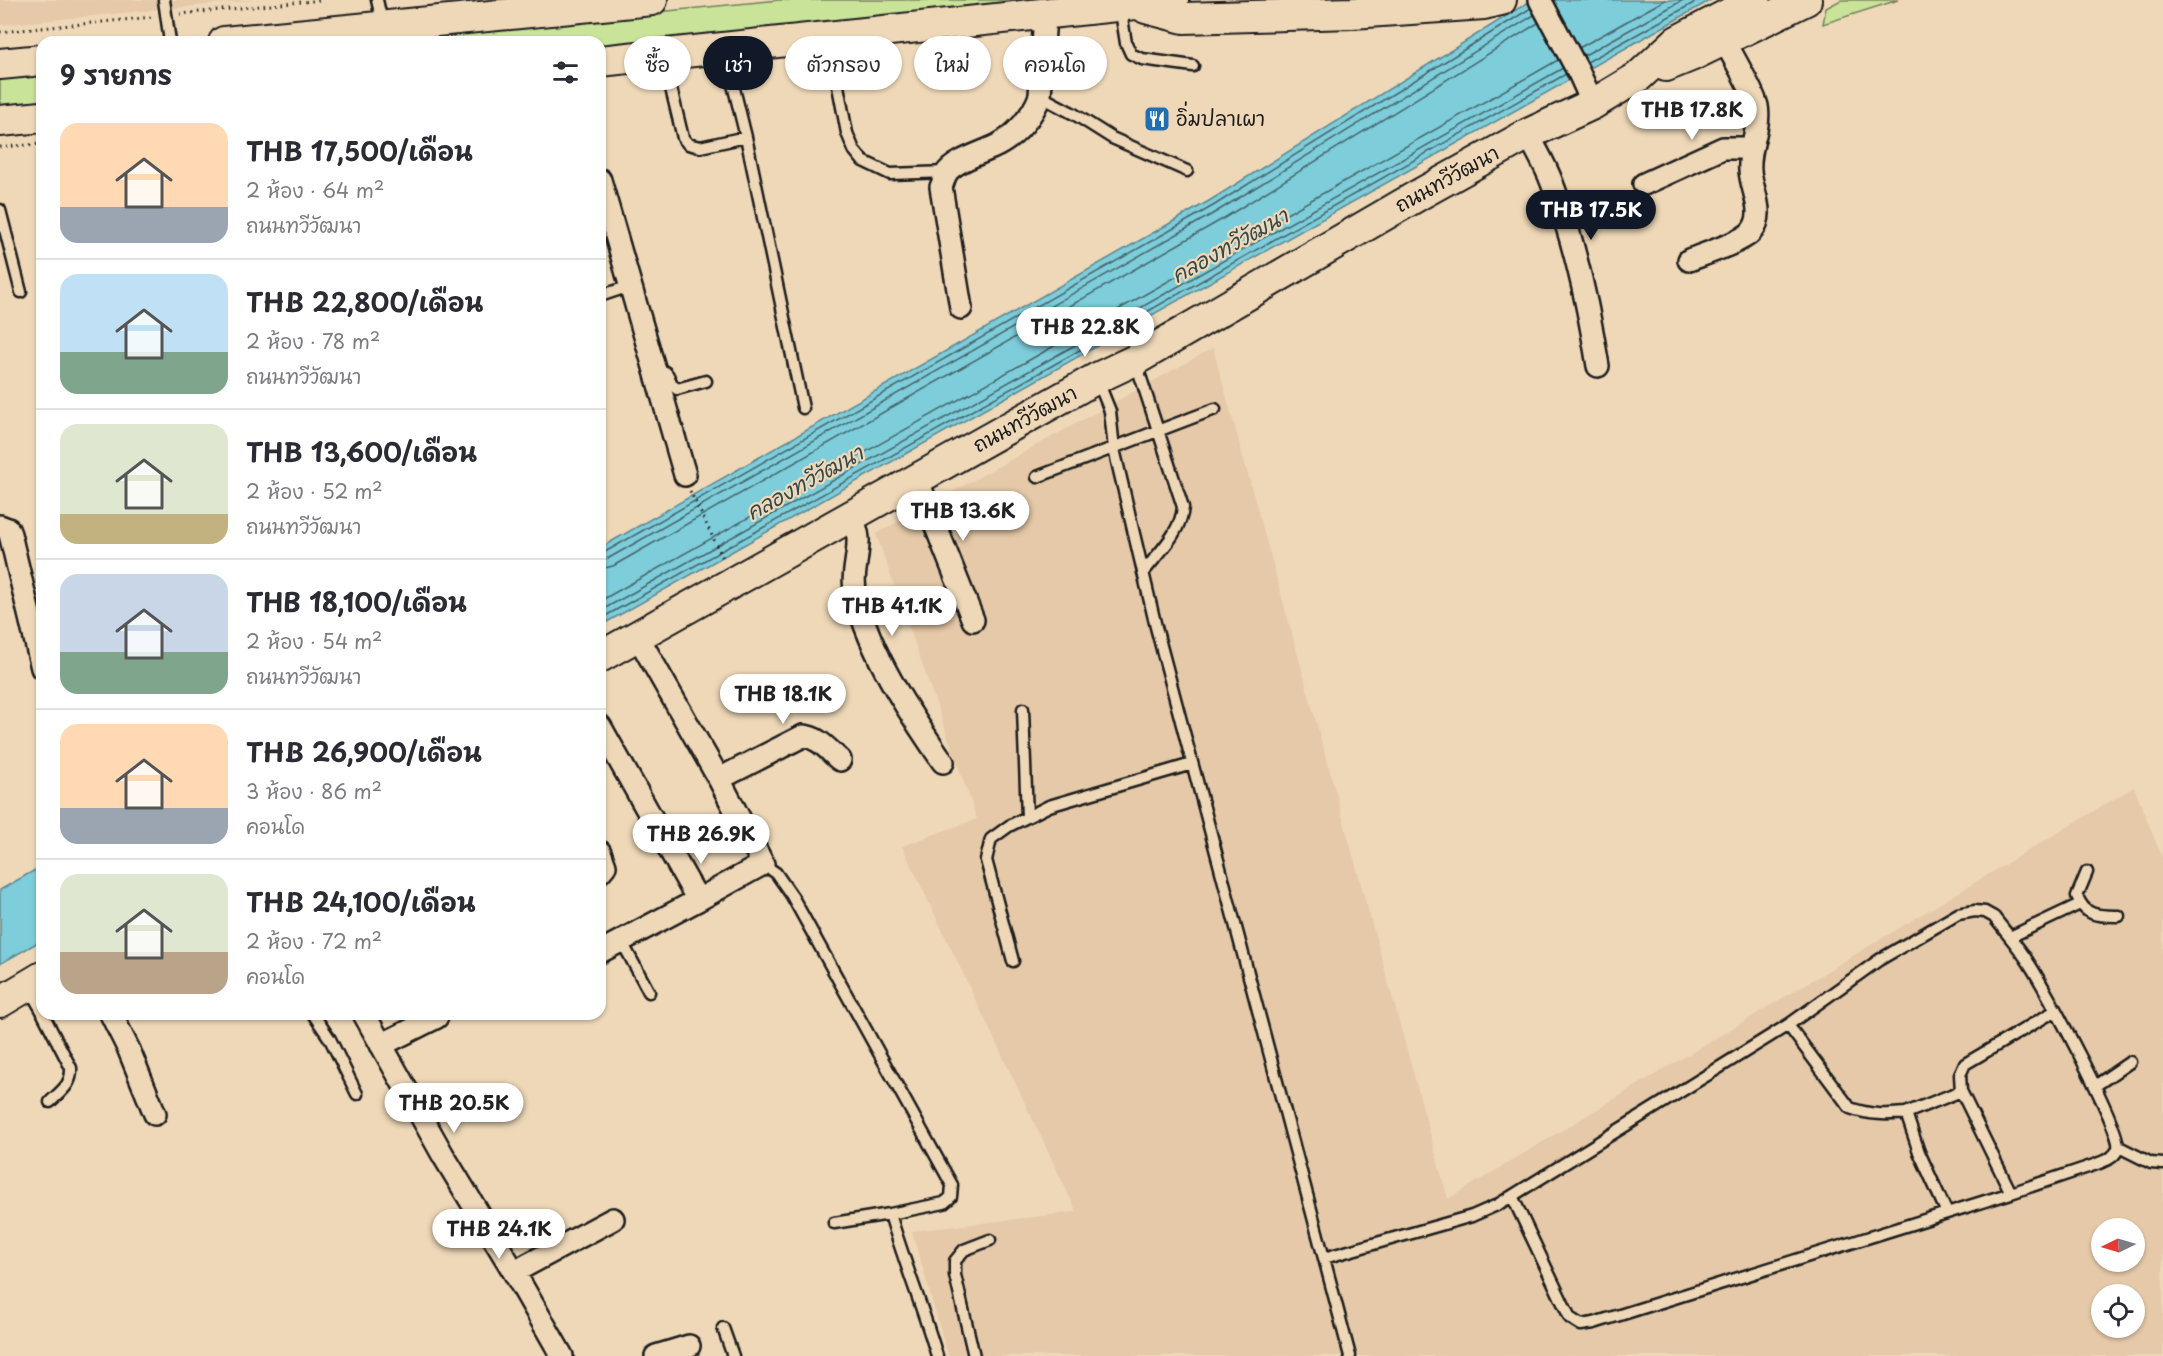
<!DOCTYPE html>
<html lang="th">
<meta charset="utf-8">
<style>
:root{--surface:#fff;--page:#f2f2f3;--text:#2b2b33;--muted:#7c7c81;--line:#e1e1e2;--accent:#111827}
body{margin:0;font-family:"Playpen Sans","Playpen Sans Thai",sans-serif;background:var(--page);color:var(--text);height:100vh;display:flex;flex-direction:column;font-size:22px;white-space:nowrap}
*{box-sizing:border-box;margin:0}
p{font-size:20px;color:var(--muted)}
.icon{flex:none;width:33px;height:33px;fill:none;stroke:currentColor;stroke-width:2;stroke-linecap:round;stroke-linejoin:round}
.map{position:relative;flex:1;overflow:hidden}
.sheet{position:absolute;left:36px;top:36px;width:570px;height:984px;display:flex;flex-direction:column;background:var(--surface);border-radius:18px;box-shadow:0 2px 4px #0004}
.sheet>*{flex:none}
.banner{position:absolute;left:624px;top:36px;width:570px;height:54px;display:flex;gap:12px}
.needle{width:39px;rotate:265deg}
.tools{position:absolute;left:2091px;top:1218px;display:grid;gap:12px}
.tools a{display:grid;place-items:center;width:54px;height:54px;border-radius:50%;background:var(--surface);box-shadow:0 2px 4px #0004;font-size:30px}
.price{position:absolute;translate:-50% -51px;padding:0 14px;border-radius:21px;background:#fff;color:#222;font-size:20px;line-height:39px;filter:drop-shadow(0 2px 3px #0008)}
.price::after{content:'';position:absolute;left:50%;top:36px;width:18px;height:14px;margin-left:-9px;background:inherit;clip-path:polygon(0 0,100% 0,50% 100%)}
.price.current{background:var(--accent);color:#fff}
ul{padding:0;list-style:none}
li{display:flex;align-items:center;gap:18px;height:150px;padding:0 24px}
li+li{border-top:2px solid var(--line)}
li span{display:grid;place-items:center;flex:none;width:168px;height:120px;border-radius:18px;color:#555}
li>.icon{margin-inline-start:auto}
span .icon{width:72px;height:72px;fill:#fffc;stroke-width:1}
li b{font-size:26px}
h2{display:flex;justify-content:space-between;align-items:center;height:72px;padding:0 24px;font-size:26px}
.chip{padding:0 21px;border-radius:27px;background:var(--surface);box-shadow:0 2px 4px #0004;font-size:21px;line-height:54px}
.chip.current{background:var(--accent);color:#fff}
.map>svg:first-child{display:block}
.built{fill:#e5c9a8;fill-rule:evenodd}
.green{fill:#c9e399;stroke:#72805a;stroke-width:1.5}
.water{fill:#7ecddb;stroke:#57868f;stroke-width:1.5}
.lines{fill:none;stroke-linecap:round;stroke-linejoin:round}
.shore{stroke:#436368;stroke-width:1.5}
.service-casing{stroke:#1c1c1c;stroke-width:15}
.minor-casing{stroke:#1c1c1c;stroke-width:26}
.secondary-casing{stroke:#1c1c1c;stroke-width:34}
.path{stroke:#1c1c1c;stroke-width:3;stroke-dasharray:1.5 4.5;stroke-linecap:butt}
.service{stroke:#efd8b8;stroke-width:10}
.minor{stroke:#efd8b8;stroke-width:21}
.secondary{stroke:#efd8b8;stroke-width:30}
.labels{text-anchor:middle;stroke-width:4.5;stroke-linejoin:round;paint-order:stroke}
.poi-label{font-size:20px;fill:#1c1c1c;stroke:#efd8b8;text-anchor:start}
.street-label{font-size:20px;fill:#1c1c1c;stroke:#efd8b8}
.water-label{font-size:21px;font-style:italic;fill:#34484c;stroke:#efd8b8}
</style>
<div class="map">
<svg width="2163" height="1356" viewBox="0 0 2163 1356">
<rect width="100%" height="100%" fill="#efd8b8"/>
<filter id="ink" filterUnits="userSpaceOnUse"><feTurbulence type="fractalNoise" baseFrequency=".0167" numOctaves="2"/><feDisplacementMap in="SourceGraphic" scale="12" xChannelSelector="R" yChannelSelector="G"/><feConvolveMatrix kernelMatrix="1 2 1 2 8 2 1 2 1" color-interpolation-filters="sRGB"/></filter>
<g filter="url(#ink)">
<!-- built -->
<path class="built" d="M0,0H255L0,25Z
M1213,348L1448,1199L2134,787L2163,860V1356H948L912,1231L1077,1212L902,846L977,819L876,534ZM2102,1228H2134V1262H2102ZM2102,1294H2134V1328H2102Z"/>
<!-- green -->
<path class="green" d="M779,0H1069L600,48V42H354Z
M1841,0H1898L1823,24L1826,8Z
M42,73V101L0,105V77Z"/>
<!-- water -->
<path class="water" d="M1532,0H1711L600,626V548L1209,201Z
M42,866V940L0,964V890Z"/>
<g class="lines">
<!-- shore -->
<path class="shore" d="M1579,48L1665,0
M1583,56L1683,0
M1587,62L1699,0
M600,553L605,552L1213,206L1531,8
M600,560L609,558L1216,212L1534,15
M600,569L613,566L1221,220L1538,23
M600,601L1040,354L1558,60
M600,611L1045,362L1563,68
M600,619L1048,368L1566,74"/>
<!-- service casing -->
<g class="service-casing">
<path id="service" d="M164,0L170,42
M377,0L383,26
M1120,6L1126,43L1131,54L1142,59L1193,66
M829,39L847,133L854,150L863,161L890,174L947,172
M724,48L746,137L803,408
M663,55L683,138L688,144L700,147L746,137
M1040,96L1074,114L1112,138L1187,171
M0,210L21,292
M600,296L630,286
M1136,363L1183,507C1181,533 1158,553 1143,573
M655,370C674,370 665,381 677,389L706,381
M1098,381L1110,411L1114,449L1156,627L1350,1356
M1037,477L1215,409
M1023,709L1027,817
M763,864L776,873L792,896L952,1185L951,1197L944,1203L890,1214C904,1262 923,1308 937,1356
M2087,872L2077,896C2085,917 2099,916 2119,916
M2010,937L2080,904
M621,940L649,992
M1013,961L986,860L991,839L1009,826L1049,806L1192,764
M29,988L42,1011
M43,1014L71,1068C72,1085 61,1091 50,1102
M313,1014L330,1039L357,1094
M1788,1025L1850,1108C1869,1115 1886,1115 1906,1113
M2095,1086L2130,1062
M1961,1091L1960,1075L1965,1064L2055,1011
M2119,1147L2151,1163L2163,1164
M1947,1213L1919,1152L1906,1113L1961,1091L2011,1193
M834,1223L890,1214
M1324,1258L1472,1216L1497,1205L1512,1196L1570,1318L1581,1325L1594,1323L2011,1193L2097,1164C2106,1160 2115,1158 2118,1148C2123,1132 2044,986 2030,965C2020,948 2006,933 1994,917L1985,912L1975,911L1958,914L1879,960L1788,1025L1512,1196
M723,1328L733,1356
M974,1356L955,1275V1261L964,1250L990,1240"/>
</g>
<!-- minor casing -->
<g class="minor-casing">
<path id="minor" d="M1540,0L1579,73L1593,104
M1528,134C1536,150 1546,166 1552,183C1575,242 1588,304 1598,366
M600,180L685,475
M1644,184L1723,148H1752
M1689,260C1702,255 1742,242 1751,232C1767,214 1751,190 1750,170C1748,148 1761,128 1757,106C1754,92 1732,55 1724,40
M961,308L941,187C943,183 944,178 946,174C953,161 985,152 998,145C1017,135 1033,115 1040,96L1045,14
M917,479L973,620
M852,515C854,524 859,533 858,542C858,562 851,576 856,596C871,656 908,711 943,762
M0,526L8,529L10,534L42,668
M637,635L719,779L763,864L698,900
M600,726L698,900L600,952
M719,779L803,736C819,737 828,750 840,760
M600,852L605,866L600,872
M111,1014L129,1050L155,1114
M364,1014L443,1155L514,1272
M381,1045L437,1017
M562,1356L514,1272L613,1219
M656,1356L689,1346"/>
</g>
<!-- secondary casing -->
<g class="secondary-casing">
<path id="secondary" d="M1146,8L1184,18L1352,13L1484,4L1501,0
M224,42L652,0
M600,61L1173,0
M0,64L42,60
M1666,66L1693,55L1806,0
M0,121L42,117
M600,657L1097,378L1135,360L1422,193L1528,134L1593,104L1638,77L1677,41L1755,0
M0,1002L42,977"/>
</g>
<!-- path -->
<path class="path" d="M180,14L322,0
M0,32L153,17
M0,147L42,144
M690,491L724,560"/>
<!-- service -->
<use href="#service" class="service"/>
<!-- minor -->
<use href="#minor" class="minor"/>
<!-- secondary -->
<use href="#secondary" class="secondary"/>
</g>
</g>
<!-- icons -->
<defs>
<g id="restaurant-square" transform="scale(1.35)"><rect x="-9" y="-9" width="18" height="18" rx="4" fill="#1f6fb2" stroke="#efd8b8"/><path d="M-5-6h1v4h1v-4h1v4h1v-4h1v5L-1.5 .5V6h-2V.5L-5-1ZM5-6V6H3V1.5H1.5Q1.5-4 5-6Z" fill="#fff"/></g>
</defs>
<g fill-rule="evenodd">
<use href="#restaurant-square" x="1157" y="119"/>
</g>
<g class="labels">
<!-- poi labels -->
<g class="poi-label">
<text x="1176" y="126">อิ่มปลาเผา</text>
</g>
<!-- street labels -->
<g class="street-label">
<text transform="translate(1447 179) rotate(-29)" y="7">ถนนทวีวัฒนา</text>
<text transform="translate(1025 419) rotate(-29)" y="7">ถนนทวีวัฒนา</text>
</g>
<!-- water labels -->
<g class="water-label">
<text transform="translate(1230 246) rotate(-29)" y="7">คลองทวีวัฒนา</text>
<text transform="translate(805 483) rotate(-29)" y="7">คลองทวีวัฒนา</text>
</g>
</g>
</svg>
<div class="tools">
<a><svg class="needle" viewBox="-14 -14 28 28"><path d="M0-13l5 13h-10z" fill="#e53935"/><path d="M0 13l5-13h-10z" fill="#7c7c81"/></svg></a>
<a><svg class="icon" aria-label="locate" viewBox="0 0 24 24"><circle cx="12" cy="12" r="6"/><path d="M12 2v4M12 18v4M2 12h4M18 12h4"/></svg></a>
</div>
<b class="price" style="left:1692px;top:141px">THB 17.8K</b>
<b class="price current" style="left:1591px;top:241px">THB 17.5K</b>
<b class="price" style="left:1085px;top:358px">THB 22.8K</b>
<b class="price" style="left:963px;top:542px">THB 13.6K</b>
<b class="price" style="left:892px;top:637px">THB 41.1K</b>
<b class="price" style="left:783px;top:725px">THB 18.1K</b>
<b class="price" style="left:701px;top:865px">THB 26.9K</b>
<b class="price" style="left:454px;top:1134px">THB 20.5K</b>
<b class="price" style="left:499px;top:1260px">THB 24.1K</b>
<div class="banner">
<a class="chip">ซื้อ</a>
<a class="chip current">เช่า</a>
<a class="chip">ตัวกรอง</a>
<a class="chip">ใหม่</a>
<a class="chip">คอนโด</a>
</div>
<section class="sheet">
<h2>9 รายการ<svg class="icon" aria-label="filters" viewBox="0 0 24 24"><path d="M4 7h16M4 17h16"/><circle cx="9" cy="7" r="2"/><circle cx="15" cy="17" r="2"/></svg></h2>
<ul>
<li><span style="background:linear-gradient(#ffd9b3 70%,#9aa5b1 0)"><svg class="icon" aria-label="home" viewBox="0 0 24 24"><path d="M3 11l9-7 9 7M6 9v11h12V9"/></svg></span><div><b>THB 17,500/เดือน</b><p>2 ห้อง · 64 m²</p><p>ถนนทวีวัฒนา</p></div></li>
<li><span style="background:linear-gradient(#bfe0f5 65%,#7fa58c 0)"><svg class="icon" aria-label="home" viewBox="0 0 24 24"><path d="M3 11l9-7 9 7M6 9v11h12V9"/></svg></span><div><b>THB 22,800/เดือน</b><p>2 ห้อง · 78 m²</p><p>ถนนทวีวัฒนา</p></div></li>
<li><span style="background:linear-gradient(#dfe7d0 75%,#c2b280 0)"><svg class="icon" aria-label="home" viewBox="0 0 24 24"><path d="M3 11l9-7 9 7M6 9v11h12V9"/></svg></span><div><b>THB 13,600/เดือน</b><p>2 ห้อง · 52 m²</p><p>ถนนทวีวัฒนา</p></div></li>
<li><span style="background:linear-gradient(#c9d6e8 65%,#7fa58c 0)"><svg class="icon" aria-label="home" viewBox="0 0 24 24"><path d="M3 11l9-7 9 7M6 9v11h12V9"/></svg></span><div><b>THB 18,100/เดือน</b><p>2 ห้อง · 54 m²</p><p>ถนนทวีวัฒนา</p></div></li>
<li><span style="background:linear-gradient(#ffd9b3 70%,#9aa5b1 0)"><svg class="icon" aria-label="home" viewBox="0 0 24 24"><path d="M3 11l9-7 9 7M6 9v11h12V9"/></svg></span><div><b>THB 26,900/เดือน</b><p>3 ห้อง · 86 m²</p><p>คอนโด</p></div></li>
<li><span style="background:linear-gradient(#dfe7d0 65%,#b9a48a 0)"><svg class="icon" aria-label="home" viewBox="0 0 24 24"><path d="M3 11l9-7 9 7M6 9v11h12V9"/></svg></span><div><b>THB 24,100/เดือน</b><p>2 ห้อง · 72 m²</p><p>คอนโด</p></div></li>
</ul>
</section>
</div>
